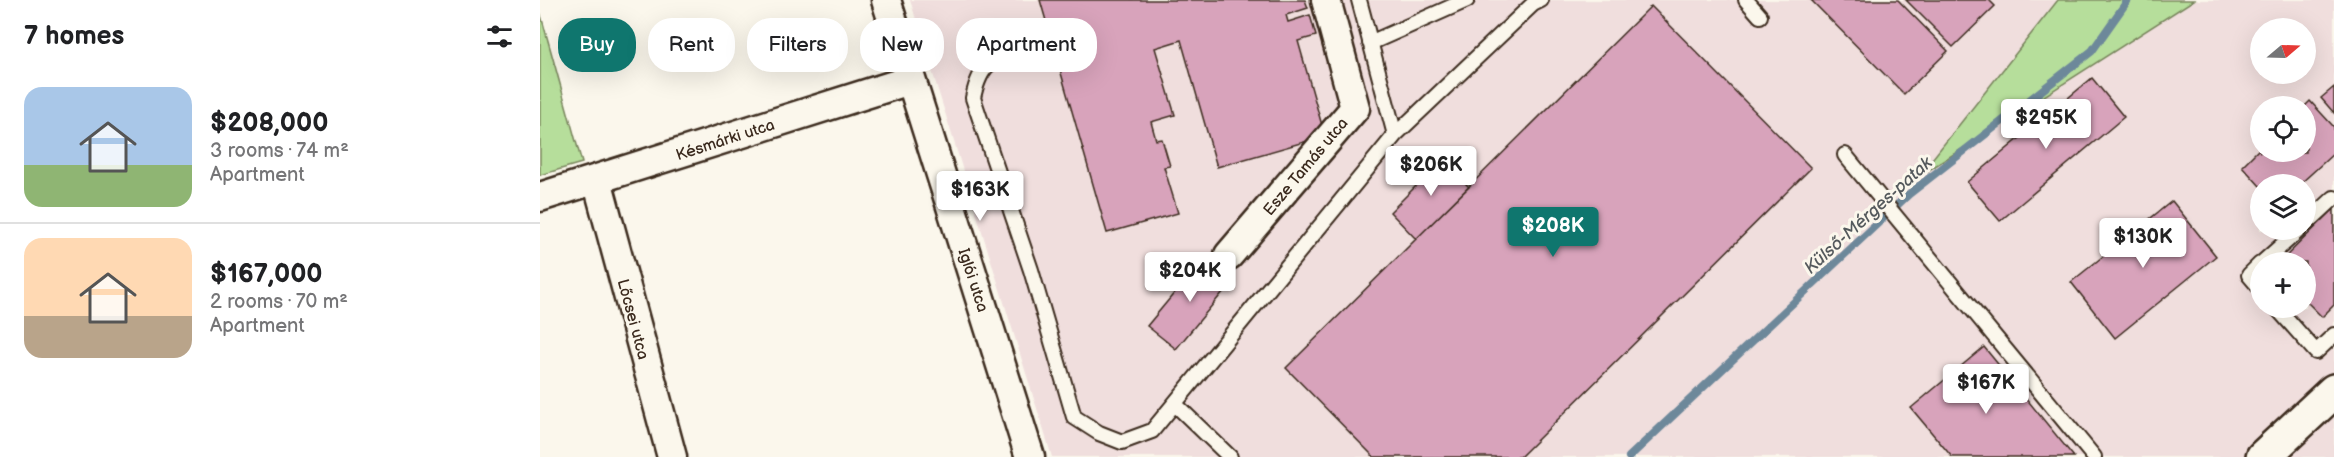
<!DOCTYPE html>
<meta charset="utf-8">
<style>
:root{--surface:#fff;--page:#f2f2f2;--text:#202124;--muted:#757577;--line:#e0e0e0;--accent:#0f766e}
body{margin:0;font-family:"Balsamiq Sans",sans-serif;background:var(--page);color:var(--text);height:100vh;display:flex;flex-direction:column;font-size:22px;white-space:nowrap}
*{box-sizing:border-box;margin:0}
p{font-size:20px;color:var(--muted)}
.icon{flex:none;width:33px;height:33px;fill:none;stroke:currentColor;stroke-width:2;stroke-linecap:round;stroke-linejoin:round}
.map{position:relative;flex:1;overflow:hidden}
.drawer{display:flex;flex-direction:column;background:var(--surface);width:540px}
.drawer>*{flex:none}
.top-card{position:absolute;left:18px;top:18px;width:570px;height:54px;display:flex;gap:12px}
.needle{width:39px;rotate:71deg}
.controls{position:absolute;left:1710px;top:18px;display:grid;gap:12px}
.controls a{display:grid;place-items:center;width:66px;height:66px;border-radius:50%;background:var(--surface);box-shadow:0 6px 24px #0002;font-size:30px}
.price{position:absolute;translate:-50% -51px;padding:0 14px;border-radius:6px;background:#fff;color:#222;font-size:20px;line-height:39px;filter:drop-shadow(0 2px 3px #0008)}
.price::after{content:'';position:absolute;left:50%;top:36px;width:18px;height:14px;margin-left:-9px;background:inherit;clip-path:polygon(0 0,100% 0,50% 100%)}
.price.active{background:var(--accent);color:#fff}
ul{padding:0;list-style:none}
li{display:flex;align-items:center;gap:18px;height:150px;padding:0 24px}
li+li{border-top:2px solid var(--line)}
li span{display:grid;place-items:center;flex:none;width:168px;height:120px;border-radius:18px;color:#555}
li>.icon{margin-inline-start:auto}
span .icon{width:72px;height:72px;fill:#fffc;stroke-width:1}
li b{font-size:26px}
h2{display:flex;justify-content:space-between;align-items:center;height:72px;padding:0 24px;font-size:26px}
.tag{padding:0 21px;border-radius:24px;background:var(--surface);box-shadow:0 6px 24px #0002;font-size:21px;line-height:54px}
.tag.active{background:var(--accent);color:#fff}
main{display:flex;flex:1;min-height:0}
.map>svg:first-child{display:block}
.built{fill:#f0dedd;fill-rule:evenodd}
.green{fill:#b6de9b;stroke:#78845c;stroke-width:1.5}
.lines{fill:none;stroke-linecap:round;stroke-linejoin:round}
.stream{stroke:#6d889a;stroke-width:8}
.building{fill:#d8a3bb;stroke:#3b2a1e;stroke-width:1.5}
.lane-casing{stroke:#3b2a1e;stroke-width:18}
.street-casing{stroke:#3b2a1e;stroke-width:33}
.secondary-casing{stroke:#3b2a1e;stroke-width:38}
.lane{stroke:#fbf7ec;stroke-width:14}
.street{stroke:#fbf7ec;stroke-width:28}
.secondary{stroke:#fbf7ec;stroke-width:33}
.labels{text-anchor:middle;stroke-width:6;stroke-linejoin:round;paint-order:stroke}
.street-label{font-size:16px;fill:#3b2a1e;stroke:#fbf7ec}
.water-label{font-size:18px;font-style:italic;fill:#54595c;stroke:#fbf7ec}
</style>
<main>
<section class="drawer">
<h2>7 homes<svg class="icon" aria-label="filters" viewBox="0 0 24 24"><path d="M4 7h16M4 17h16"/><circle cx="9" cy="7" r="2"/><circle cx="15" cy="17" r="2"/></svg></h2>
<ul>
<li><span style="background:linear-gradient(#a9c7e8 65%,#8fb573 0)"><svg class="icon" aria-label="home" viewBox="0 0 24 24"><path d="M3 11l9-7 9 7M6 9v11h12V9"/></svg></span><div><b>$208,000</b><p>3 rooms · 74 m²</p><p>Apartment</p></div></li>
<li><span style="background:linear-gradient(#ffd9b3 65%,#b9a48a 0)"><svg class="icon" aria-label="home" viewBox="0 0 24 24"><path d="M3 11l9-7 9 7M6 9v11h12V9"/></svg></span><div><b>$167,000</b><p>2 rooms · 70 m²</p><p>Apartment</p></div></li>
</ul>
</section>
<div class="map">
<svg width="1794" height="457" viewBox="0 0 1794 457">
<rect width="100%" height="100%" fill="#fbf7ec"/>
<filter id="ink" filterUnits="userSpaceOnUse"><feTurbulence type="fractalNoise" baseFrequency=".0167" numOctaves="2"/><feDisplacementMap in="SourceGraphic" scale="12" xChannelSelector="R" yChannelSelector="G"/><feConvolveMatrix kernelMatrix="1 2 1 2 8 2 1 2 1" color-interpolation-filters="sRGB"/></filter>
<g filter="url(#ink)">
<!-- built -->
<path class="built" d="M370,0H1518L1380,176L1654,0H1794V457H512ZM1720,28H1766V74H1720ZM1720,106H1766V152H1720ZM1720,184H1766V230H1720ZM1720,262H1766V308H1720Z"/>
<!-- green -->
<path class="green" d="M1518,0H1654L1378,177Z
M0,12L42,163L0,175Z"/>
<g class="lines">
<!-- stream -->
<path class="stream" d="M1089,457L1369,194L1552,51L1588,0"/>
</g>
<!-- building -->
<path class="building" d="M500,0H765L768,8L746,15L748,22L770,15L776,36L758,41L785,136L677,167L641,40L615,48L635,115L611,122L616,140L622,139L630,166L624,167L638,213L567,233Z
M1271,0H1358L1408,51L1364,94Z
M1366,0H1449L1455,6L1413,47Z
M1111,6L1271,168L980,457H834L746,368Z
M1552,78L1584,117L1460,221L1427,182Z
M1794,87V113L1781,98Z
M1770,101L1794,127V153L1760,184L1720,186L1702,166L1720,148V152H1766L1765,106Z
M909,153L926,169L918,176L929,187L876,239L850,212Z
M1632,201L1676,256L1575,338L1531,282Z
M1794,209V305L1782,317L1766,301V262H1740Z
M665,256L693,280L636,349L607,326Z
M1444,347L1534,457H1412L1371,408Z"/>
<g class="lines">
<!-- lane casing -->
<g class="lane-casing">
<path id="lane" d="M1206,0L1220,16
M830,43L927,0
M499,48C460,58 442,54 433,98L491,270L534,417L559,433L582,442L612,431L855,135L819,0
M855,135L993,4L1001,0
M1305,155L1554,457
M1766,224L1794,198
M1723,262L1759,230
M1720,264L1709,275L1720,288
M1737,308L1776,352L1794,335
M635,404L690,457"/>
</g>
<!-- street casing -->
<g class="street-casing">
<path id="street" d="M346,0L490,457
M57,180L132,457
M0,197L370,80
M689,255L815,108L786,0"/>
</g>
<!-- secondary casing -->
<g class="secondary-casing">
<path id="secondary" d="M1723,457L1794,391"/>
</g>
<!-- lane -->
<use href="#lane" class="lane"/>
<!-- street -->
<use href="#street" class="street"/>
<!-- secondary -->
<use href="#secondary" class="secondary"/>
</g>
</g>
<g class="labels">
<!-- street labels -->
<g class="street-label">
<text transform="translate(185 139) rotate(-18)" y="6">Késmárki utca</text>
<text transform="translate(765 166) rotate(-50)" y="6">Esze Tamás utca</text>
<text transform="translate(434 280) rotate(72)" y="6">Iglói utca</text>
<text transform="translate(94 319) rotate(75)" y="6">Lőcsei utca</text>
</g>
<!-- water labels -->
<g class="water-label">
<text transform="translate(1328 215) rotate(-42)" y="6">Külső-Mérges-patak</text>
</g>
</g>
</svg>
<div class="controls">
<a><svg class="needle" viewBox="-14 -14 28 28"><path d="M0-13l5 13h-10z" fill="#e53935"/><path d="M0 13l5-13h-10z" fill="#757577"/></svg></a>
<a><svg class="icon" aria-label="locate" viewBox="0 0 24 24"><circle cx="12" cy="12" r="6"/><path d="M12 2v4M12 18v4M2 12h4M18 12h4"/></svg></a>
<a><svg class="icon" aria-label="layers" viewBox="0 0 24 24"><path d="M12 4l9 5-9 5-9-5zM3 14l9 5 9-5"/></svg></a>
<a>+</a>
</div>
<b class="price" style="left:1506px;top:150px">$295K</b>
<b class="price" style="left:891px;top:197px">$206K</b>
<b class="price" style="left:440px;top:222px">$163K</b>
<b class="price active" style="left:1013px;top:258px">$208K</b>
<b class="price" style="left:1603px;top:269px">$130K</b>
<b class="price" style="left:650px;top:303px">$204K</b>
<b class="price" style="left:1446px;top:415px">$167K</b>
<div class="top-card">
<a class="tag active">Buy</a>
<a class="tag">Rent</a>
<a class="tag">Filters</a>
<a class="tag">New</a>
<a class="tag">Apartment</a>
</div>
</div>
</main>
